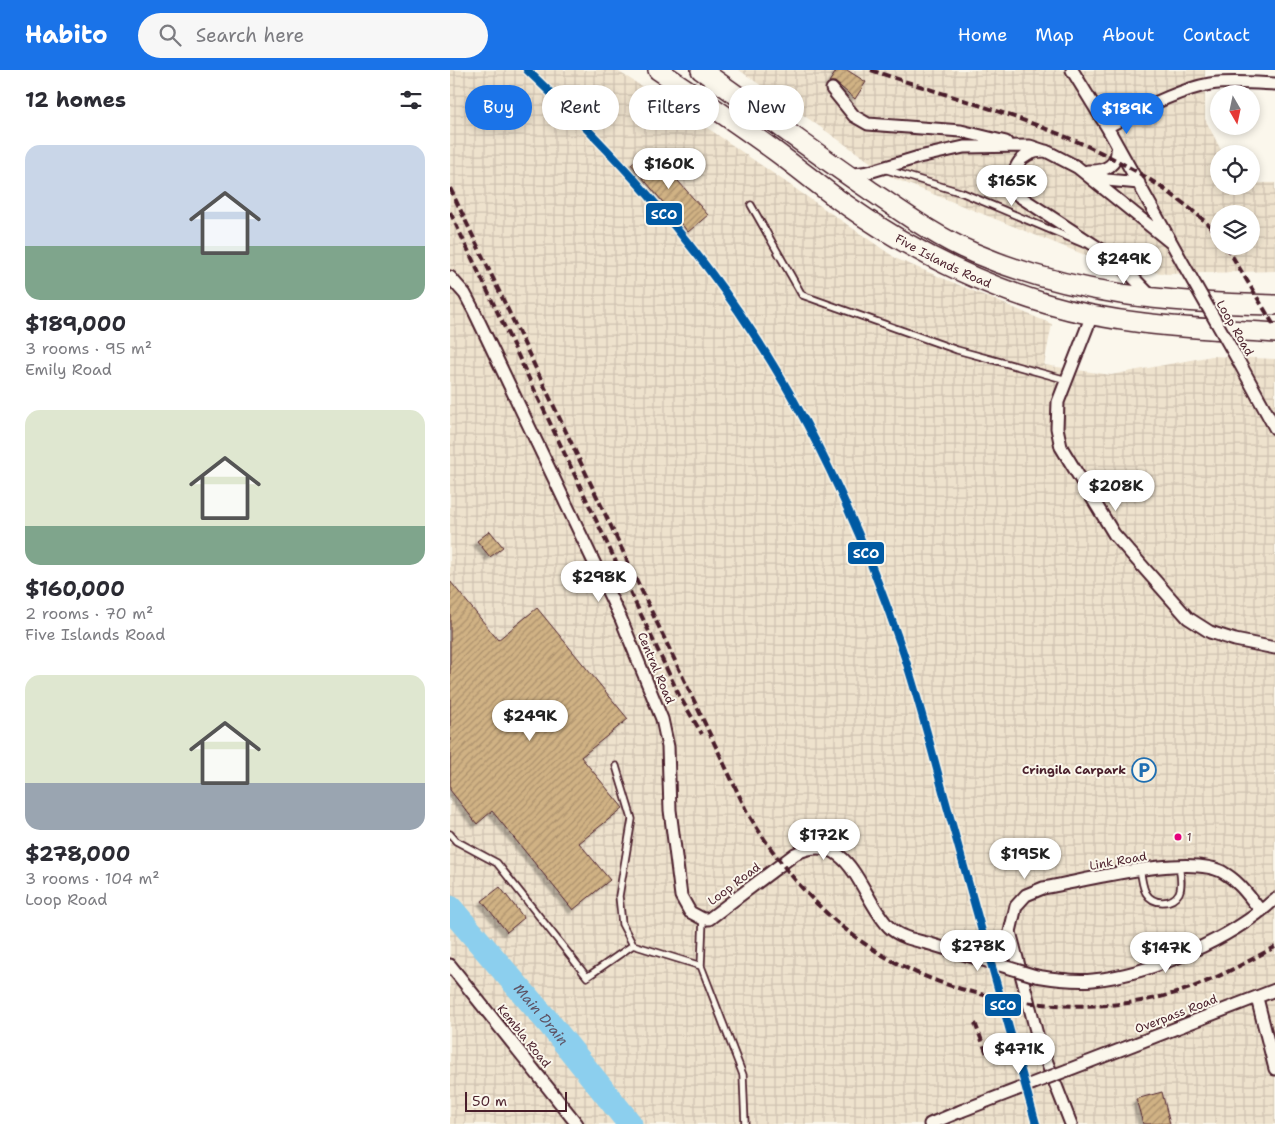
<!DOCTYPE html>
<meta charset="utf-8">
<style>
:root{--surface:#fff;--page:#f7f7f7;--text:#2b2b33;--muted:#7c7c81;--accent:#1a73e8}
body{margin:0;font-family:"Shantell Sans",sans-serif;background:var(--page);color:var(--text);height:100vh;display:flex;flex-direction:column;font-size:19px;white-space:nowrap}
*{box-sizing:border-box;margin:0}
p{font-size:16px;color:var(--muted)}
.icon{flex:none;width:28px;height:28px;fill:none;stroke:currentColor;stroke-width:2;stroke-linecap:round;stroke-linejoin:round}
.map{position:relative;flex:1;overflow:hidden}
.details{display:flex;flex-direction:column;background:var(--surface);width:450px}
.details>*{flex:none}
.top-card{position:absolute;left:15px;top:15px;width:475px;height:45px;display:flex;gap:10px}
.needle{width:32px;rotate:171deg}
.tools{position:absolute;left:760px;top:15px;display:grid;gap:10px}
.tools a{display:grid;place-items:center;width:50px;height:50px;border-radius:50%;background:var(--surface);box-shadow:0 2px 8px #0003;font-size:25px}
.scale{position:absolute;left:15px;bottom:12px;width:102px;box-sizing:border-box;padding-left:5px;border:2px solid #4a1f2b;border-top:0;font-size:14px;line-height:18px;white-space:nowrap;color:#4a1f2b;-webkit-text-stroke:4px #fbf7ec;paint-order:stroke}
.price{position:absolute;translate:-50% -42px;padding:0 11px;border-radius:18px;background:#fff;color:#222;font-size:16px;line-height:32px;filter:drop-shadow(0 1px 2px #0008)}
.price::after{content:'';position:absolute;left:50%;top:30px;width:15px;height:11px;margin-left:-8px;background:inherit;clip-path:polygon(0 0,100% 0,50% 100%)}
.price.current{background:var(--accent);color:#fff}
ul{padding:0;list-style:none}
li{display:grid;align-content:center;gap:10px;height:265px;padding:0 25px}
li span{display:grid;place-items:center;height:155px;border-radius:15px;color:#555}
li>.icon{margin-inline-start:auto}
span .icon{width:90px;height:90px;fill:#fffc;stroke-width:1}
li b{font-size:21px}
h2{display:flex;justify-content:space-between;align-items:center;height:60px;padding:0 25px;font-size:21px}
.chip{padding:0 18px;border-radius:22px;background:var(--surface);box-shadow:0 2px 8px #0003;font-size:18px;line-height:45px}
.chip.current{background:var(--accent);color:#fff}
header{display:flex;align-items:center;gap:30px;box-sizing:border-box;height:70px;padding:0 25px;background:var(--accent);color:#fff}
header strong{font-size:24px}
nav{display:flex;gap:28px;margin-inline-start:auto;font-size:18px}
.search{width:350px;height:45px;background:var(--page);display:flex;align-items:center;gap:12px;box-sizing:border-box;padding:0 18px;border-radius:28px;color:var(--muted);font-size:19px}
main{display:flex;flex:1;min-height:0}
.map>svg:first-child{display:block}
.industrial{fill:url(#industrial-grid);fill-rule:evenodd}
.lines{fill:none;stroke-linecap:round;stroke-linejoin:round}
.river{stroke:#8ccfee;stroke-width:25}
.building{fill:url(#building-hatch);stroke:#4a1f2b;filter:url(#shadow)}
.service-casing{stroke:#4a1f2b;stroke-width:9}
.minor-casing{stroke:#4a1f2b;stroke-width:15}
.primary-casing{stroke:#4a1f2b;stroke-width:22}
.service{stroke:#fbf7ec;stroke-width:5.5}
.minor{stroke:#fbf7ec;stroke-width:11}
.primary{stroke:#fbf7ec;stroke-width:19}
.rail{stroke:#4a1f2b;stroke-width:4;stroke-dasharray:8 4;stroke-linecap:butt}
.minor-bridge-casing{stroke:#4a1f2b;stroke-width:15;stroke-linecap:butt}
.minor-bridge{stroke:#fbf7ec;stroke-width:11}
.rail-1-casing{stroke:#fbf7ec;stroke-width:11}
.rail-1{stroke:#005aa3;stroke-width:8}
.bus-dot{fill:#e5007d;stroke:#fbf7ec;stroke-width:2}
.labels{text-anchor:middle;stroke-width:4;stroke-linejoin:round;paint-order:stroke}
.bus-label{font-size:11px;fill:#4a1f2b;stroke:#fbf7ec;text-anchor:start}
.street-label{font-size:12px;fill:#4a1f2b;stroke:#fbf7ec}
.poi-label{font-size:12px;font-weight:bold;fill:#4a1f2b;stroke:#fbf7ec;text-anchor:end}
.water-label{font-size:14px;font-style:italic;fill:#5e5466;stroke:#fbf7ec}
.line-badge{stroke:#fbf7ec;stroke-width:2}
.badge-label{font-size:14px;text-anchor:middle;font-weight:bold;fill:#fff}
</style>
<header>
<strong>Habito</strong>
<div class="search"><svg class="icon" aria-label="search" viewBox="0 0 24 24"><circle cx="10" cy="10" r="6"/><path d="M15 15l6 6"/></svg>Search here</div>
<nav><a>Home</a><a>Map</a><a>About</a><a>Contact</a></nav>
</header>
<main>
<section class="details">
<h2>12 homes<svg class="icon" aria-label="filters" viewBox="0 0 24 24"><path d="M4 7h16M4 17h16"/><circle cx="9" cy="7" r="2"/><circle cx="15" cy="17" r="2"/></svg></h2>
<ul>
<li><span style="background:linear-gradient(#c9d6e8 65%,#7fa58c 0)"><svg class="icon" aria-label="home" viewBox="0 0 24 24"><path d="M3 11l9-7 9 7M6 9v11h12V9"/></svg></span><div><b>$189,000</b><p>3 rooms · 95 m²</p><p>Emily Road</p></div></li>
<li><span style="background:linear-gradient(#dfe7d0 75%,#7fa58c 0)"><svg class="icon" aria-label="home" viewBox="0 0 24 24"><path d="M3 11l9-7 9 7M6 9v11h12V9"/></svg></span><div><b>$160,000</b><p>2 rooms · 70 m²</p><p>Five Islands Road</p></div></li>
<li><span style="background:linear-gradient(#dfe7d0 70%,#9aa5b1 0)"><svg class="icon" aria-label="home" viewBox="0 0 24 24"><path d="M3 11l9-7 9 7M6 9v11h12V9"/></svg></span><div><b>$278,000</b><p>3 rooms · 104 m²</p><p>Loop Road</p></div></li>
</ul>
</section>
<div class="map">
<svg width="825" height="1054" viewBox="0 0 825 1054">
<defs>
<pattern id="industrial-grid" width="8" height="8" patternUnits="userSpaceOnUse" patternTransform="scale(1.25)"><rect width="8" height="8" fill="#eee2cd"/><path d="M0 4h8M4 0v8" fill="none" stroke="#cec1b0"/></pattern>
<pattern id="building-hatch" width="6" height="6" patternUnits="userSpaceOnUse" patternTransform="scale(1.25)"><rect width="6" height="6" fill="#d0b284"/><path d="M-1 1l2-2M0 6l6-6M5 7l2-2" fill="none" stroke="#ab906c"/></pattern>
<filter id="shadow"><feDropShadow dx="-4" dy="4" stdDeviation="1" flood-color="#0004"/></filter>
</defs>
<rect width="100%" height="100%" fill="#fbf7ec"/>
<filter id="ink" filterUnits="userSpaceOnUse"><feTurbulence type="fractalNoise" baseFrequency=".02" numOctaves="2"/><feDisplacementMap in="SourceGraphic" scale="10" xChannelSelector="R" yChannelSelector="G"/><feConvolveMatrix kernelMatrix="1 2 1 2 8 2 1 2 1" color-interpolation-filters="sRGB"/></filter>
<g filter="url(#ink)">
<!-- industrial -->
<path class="industrial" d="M0,0H166L262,61L447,189L602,254L594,295L661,305L762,286L825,289V1054H0Z
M289,0H755V49L773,84H769V116H801V113H825V201L717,204L660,195L443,108ZM769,144H801V176H769Z"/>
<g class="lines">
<!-- river -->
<path class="river" id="s1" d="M0,838L99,953L180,1054"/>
</g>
<!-- building -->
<path class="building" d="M387,0H397L416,12L405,29L385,12H379Z
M199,78L258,145L238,162L181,94Z
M40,461L53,477L40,487L27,471Z
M0,511L48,570L87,538L178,649L131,687L173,738L129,773L160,810L123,840L42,741L27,754L0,720Z
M50,817L74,848L57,862L32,831Z
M712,1022L720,1054H693L686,1029Z"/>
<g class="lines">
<!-- service casing -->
<g class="service-casing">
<path id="service" d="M434,99L513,123L634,174
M301,135L352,225L507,280L617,310
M166,696L182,749L169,826L172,854L183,875
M0,764L6,771L47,793L137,907L183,875L251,896
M690,800C692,807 692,816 696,823C703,835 722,835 729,823C733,815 730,803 729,795
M253,849L251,896L293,1005L295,1054"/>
</g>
<!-- minor casing -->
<g class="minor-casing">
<path id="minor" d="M622,0L657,57L735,197
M382,19L404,46L418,54L511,61L556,72
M657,57C683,43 731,19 760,14C781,11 804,13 825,14
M596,81C569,80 556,103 569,126L664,188L703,228
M638,101C655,102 669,95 667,76
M642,104L657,110L689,113
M398,105L419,102L469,87L514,77L580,76L598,82L627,97L720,172
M0,207L15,224L24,241L171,549L212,649L218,677L220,740L231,826L240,842L253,849H259L345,784C400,757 410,827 439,857C449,867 464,870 477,873
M642,245L608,332L607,358L611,377L664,464L738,548L760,562L785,570L825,578
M789,292L825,358
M0,895L127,1054
M586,906C604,909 624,912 643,910C702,904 781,869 825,829
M807,928L825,999
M636,993L825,920
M480,1054L511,1041
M621,1054L589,972L560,862L566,836L576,825L593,818C634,811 741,782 774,803C790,812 800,828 811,841"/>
</g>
<!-- primary casing -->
<g class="primary-casing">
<g id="primary">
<path id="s2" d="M208,0C249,28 290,55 329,84C349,99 369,115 389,130C452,175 523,212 597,234C671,256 749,258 825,263"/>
<path d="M251,0C307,39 361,80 418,119C452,142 486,167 524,183C622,225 720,233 825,235"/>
</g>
</g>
<!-- service -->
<use href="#service" class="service"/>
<!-- minor -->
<use href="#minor" class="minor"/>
<!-- primary -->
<use href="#primary" class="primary"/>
<!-- rail -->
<path class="rail" d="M421,0C523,35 634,61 721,124C738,137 756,150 769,167
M0,118L297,742C365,855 450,918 583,933C629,938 673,937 718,925C756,915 791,895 825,877
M0,142L230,627L252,664
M776,176L825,257
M525,953L537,984"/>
<!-- minor-bridge casing -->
<g class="minor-bridge-casing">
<path id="minor-bridge" d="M735,197L789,292
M477,873L586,906
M511,1041L636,993"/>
</g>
<!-- minor-bridge -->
<use href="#minor-bridge" class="minor-bridge"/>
<!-- rail-1 casing -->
<g class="rail-1-casing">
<path id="rail-1" d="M77,0C161,80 239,164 303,263C366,359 414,467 451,576C471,634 485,695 502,754C530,854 558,954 586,1054"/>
</g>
<!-- rail-1 -->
<use href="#rail-1" class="rail-1"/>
</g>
</g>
<!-- icons -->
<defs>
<g id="parking-ring" transform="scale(1.25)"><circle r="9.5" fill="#fbf7ec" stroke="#1f6fb2" stroke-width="1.5"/><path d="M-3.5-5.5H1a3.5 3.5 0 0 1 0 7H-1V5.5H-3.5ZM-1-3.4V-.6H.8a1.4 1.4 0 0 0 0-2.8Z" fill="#1f6fb2"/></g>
</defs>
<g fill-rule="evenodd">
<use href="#parking-ring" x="694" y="700"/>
</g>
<!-- markers -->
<circle class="bus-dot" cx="728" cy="767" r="4.5"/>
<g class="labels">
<!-- bus labels -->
<g class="bus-label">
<text x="737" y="771">1</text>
</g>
<!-- street labels -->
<g class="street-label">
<text dy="4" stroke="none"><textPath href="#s2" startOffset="344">Five Islands Road</textPath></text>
<text transform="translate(785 258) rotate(60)" y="4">Loop Road</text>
<text transform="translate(206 598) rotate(67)" y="4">Central Road</text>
<text transform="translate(668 791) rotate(-10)" y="4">Link Road</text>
<text transform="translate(284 814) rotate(-37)" y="4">Loop Road</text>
<text transform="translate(726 944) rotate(-21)" y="4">Overpass Road</text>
<text transform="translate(74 966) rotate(51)" y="4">Kembla Road</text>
</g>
<!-- poi labels -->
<g class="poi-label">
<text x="676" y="704">Cringila Carpark</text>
</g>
<!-- water labels -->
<g class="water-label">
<text dy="5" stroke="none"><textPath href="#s1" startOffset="140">Main Drain</textPath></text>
</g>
</g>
<g class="line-badge">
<rect x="195" y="132" width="38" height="24" rx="5" fill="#005aa3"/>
<rect x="397" y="471" width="38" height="24" rx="5" fill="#005aa3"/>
<rect x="534" y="923" width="38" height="24" rx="5" fill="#005aa3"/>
</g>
<g class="badge-label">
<text x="214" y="149">SCO</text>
<text x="416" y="488">SCO</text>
<text x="553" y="940">SCO</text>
</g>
</svg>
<div class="tools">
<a><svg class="needle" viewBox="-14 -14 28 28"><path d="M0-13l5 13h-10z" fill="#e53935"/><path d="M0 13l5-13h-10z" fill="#7c7c81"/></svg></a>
<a><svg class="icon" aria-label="locate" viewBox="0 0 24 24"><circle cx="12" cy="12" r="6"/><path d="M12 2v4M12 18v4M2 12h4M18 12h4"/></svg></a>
<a><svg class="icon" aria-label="layers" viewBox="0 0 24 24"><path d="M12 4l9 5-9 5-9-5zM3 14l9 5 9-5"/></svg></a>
</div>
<div class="scale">50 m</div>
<b class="price current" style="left:677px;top:65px">$189K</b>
<b class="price" style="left:219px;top:120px">$160K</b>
<b class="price" style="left:562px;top:137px">$165K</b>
<b class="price" style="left:674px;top:215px">$249K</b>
<b class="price" style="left:666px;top:442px">$208K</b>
<b class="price" style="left:149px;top:533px">$298K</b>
<b class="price" style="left:80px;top:672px">$249K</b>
<b class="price" style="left:374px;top:791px">$172K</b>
<b class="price" style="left:575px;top:810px">$195K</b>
<b class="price" style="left:528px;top:902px">$278K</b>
<b class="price" style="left:716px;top:904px">$147K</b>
<b class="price" style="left:569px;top:1005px">$471K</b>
<div class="top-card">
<a class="chip current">Buy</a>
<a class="chip">Rent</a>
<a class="chip">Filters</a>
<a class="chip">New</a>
</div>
</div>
</main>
